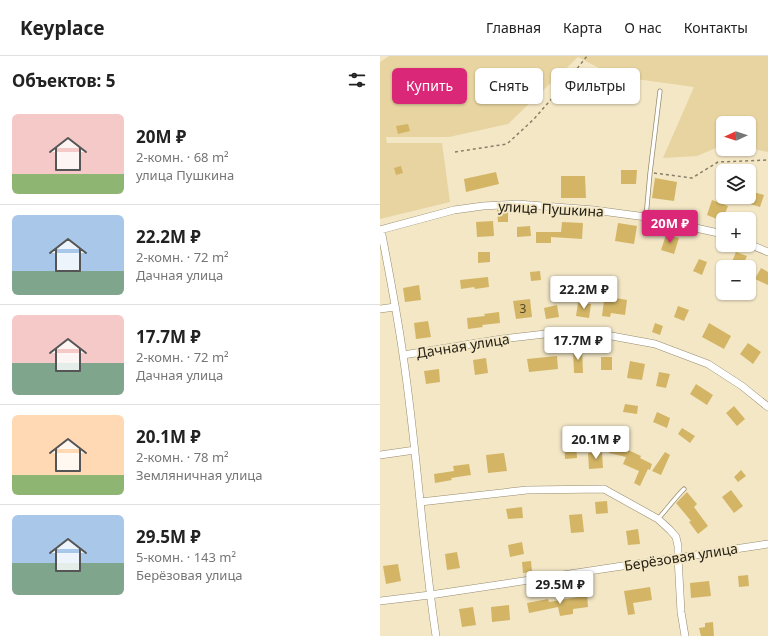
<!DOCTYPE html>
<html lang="ru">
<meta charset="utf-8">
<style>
:root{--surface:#fff;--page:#f2f2f2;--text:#222;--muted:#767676;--line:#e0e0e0;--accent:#db2777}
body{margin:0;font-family:"Noto Sans",sans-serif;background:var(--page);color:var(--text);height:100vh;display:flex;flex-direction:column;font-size:15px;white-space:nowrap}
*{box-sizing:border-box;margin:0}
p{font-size:13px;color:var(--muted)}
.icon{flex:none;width:22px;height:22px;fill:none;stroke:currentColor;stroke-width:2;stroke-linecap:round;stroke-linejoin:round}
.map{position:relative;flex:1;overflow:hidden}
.sheet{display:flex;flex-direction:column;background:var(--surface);width:380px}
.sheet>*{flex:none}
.top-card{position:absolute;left:12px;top:12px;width:316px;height:36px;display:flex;gap:8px}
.needle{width:26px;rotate:267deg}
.tools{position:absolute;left:336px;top:60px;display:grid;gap:8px}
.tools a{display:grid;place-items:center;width:40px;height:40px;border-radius:6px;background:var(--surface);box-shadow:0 1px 3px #0004;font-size:20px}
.price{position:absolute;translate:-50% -34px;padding:0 9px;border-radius:4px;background:#fff;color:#222;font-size:13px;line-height:26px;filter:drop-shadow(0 1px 2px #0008)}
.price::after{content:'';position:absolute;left:50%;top:24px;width:12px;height:9px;margin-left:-6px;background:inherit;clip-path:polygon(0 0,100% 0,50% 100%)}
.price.on{background:var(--accent);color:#fff}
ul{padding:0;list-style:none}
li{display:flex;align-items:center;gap:12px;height:100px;padding:0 12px}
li+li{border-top:1px solid var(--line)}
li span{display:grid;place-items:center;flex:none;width:112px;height:80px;border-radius:6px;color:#555}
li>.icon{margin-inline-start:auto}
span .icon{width:48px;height:48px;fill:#fffc;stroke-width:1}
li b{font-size:17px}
h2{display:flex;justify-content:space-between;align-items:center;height:48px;padding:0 12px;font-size:17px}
.tag{padding:0 14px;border-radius:6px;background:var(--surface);box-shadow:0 1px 3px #0004;font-size:14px;line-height:36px}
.tag.on{background:var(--accent);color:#fff}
header{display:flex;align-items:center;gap:24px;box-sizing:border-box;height:56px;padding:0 20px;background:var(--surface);border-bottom:1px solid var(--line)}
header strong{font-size:19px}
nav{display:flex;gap:22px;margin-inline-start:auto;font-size:14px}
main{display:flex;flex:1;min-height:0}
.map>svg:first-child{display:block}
.green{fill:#e7d4a1}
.building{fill:#d3b565}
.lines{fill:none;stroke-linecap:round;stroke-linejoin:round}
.lane-casing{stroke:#968b6d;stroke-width:5}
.street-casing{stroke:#968b6d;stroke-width:8}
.path{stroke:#867e68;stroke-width:1.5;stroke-dasharray:3 3;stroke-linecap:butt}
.lane{stroke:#fff;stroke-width:3.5}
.street{stroke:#fff;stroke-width:7}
.labels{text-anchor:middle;stroke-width:4;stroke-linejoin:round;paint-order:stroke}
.number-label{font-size:12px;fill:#514629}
.street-label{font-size:14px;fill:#262115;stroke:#f3e7c6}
</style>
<header>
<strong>Keyplace</strong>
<nav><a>Главная</a><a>Карта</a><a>О нас</a><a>Контакты</a></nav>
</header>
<main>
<section class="sheet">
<h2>Объектов: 5<svg class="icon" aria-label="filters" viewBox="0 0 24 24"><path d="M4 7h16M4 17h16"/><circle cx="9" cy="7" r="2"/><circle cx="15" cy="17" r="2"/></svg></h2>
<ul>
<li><span style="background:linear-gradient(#f6c9c9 75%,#8fb573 0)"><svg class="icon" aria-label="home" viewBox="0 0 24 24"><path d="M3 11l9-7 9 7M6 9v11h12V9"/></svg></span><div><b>20M ₽</b><p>2-комн. · 68 m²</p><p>улица Пушкина</p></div></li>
<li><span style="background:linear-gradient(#a9c7e8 70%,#7fa58c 0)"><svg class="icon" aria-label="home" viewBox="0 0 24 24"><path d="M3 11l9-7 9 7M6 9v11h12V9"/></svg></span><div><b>22.2M ₽</b><p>2-комн. · 72 m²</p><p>Дачная улица</p></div></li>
<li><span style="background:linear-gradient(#f6c9c9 60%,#7fa58c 0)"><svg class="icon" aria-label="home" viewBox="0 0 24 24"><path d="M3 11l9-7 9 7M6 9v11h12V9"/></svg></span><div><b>17.7M ₽</b><p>2-комн. · 72 m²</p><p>Дачная улица</p></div></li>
<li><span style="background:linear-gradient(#ffd9b3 75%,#8fb573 0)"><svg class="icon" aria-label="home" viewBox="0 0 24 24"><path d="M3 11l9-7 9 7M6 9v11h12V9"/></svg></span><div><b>20.1M ₽</b><p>2-комн. · 78 m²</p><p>Земляничная улица</p></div></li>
<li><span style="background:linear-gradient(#a9c7e8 60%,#7fa58c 0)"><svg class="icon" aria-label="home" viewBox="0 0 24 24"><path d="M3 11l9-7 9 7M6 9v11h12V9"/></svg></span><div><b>29.5M ₽</b><p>5-комн. · 143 m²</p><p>Берёзовая улица</p></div></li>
</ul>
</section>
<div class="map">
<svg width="388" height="580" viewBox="0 0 388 580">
<rect width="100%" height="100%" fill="#f3e7c6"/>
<!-- green -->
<path class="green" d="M9,0H388V96L369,92V67H343V89L317,100L283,102L314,31L234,20L198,1L128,68L69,81H6L7,87H62L70,146L0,163V6Z"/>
<!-- building -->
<path class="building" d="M28,68L30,75L18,78L16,70Z
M21,110L23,117L16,119L14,112Z
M241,114H257L256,128H241Z
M116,116L119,128L86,136L84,123Z
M181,120H205L206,142H181Z
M275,122L297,126L294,145L272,142Z
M370,135L384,139L380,151L367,147Z
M332,144L348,150L342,165L327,159Z
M117,154H128V166H118Z
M113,165L114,180L97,181L96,166Z
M182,166L203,167L202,183L171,181V187H156V176H181Z
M238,167L257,170L254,188L235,185Z
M150,170L151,180L137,181V171Z
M286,179L299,182L294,198L281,194Z
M98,196H110V206L98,207Z
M356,196L367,200L362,211H350Z
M319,203L327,206L322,219L313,215Z
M381,212L388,216V229L375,223Z
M160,215L161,224L151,225L150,216Z
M108,221L109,231L95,233L94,231L81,233L80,224Z
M39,229L41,244L25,246L23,232Z
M236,242L247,244L245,259L231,257L230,261L222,260L224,245L236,246Z
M150,243L152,261L136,263L133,245Z
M198,247L211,248L209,262L196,260Z
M177,249L179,261L166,263L164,252Z
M298,250L309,254L304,265L294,261Z
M119,256L120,267L102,269L103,271L88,273L87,262L105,260L104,258Z
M48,265L51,281L36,283L34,267Z
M275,267L283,270L280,279L272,276Z
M329,267L351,280L344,293L322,281Z
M368,287L381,296L373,308L360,298Z
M202,292L203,317H194L193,293Z
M177,300L178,313L149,316L147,303Z
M221,301H232V314H221Z
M106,302L108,317L95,319L93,304Z
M250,305L265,308L262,324L247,322Z
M59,313L60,326L46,328L44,315Z
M279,316L290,318L286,332L276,330Z
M316,328L333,339L327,349L310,338Z
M245,348L258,350L257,358L243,356Z
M354,350L365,363L357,370L346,357Z
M277,356L290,362L287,372L273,366Z
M302,372L315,380L310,387L298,378Z
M233,383L243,386L242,391L261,400L260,402L272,408L270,414L268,413L260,430L254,427L259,415L243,408L246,401L229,397Z
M184,387H196L197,402L185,403Z
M222,396L223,412L209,413L208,397Z
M285,396L290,399L281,419L272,415Z
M124,397L127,415L108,417L106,399Z
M89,408L91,419L71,422L72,424L55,427L54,418L74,415L73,410Z
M361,414L366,420L358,426L354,421Z
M351,434L363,450L354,457L342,441Z
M307,436L317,448L314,451L328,470L318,478L309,466L311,465L296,447Z
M227,445L228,457L216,458L215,446Z
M142,451L143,462L128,463L126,453Z
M202,458L204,476L191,477L189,459Z
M258,473L260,488L248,489L246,475Z
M142,486L144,498L130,501L128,489Z
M77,496L80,512L67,514L65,498Z
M151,505L152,516L143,517L142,506Z
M18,508L21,525L6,528L3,510Z
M368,519L369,530L359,531L358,520Z
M329,525L331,540L311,542L310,527Z
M270,531L272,544L253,547L255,558L248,559L244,535Z
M207,538L208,551L193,553V558L180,560L178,551L149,557L147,547L168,543L169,546L198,541V539Z
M129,549L130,564L112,566L111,551Z
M93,551L96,569L82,571L79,553Z
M333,566L334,580H321L319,572L325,571V567Z"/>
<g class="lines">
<!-- lane casing -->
<g class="lane-casing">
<path id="lane" d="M266,161L270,117L280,35
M278,463C287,453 295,442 304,433"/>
</g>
<!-- street casing -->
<g class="street-casing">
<path id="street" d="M0,174L74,154L103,150L137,148L214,154L266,161L343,178
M1,174C9,215 17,257 23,299C37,393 42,487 56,580
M369,188L388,196
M0,253L15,251
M23,299L122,283L174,277L210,276L275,288L328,308L362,330L388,351
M0,399L35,394
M40,446L147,434L224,433L278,463L290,474L296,481L298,490V501L301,556L305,580
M0,545L50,539L388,488"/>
</g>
<!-- path -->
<path class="path" d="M75,96L127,88L154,63L188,24L207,0
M274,117L312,122L338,106L388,104"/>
<!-- lane -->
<use href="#lane" class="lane"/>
<!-- street -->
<use href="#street" class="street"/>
</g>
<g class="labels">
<!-- number labels -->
<g class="number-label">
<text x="143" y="257">3</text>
</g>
<!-- street labels -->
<g class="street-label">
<text transform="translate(171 153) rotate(3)" y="5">улица Пушкина</text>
<text transform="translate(83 290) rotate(-9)" y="5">Дачная улица</text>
<text transform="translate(301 501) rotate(-9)" y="5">Берёзовая улица</text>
</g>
</g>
</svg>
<div class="tools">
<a><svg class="needle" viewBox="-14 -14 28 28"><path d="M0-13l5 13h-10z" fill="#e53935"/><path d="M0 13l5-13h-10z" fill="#767676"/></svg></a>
<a><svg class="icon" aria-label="layers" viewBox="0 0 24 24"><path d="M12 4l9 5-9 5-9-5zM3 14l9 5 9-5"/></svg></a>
<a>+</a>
<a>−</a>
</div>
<b class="price on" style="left:290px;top:188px">20M ₽</b>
<b class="price" style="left:204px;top:254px">22.2M ₽</b>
<b class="price" style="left:198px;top:305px">17.7M ₽</b>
<b class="price" style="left:216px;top:404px">20.1M ₽</b>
<b class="price" style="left:180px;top:549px">29.5M ₽</b>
<div class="top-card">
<a class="tag on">Купить</a>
<a class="tag">Снять</a>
<a class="tag">Фильтры</a>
</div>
</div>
</main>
